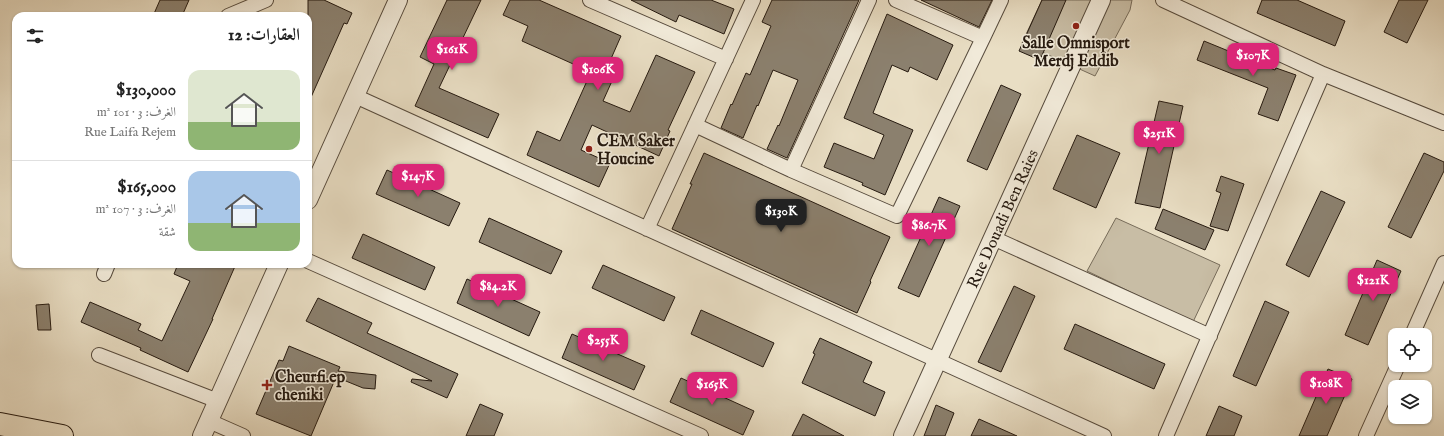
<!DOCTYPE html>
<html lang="ar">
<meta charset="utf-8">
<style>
:root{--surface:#fff;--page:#f2f2f2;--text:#222;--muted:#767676;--line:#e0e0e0;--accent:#db2777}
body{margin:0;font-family:"IM FELL English",Amiri,serif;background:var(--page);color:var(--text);direction:rtl;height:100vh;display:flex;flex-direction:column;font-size:15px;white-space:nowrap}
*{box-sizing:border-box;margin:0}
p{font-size:13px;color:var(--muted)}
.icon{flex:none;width:22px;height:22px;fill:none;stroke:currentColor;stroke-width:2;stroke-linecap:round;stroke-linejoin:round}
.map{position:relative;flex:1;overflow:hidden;direction:ltr}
.drawer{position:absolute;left:12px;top:12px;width:300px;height:256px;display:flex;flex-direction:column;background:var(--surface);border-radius:12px;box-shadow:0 1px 3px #0004;direction:rtl}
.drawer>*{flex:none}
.controls{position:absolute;left:1388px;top:328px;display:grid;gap:8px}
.controls a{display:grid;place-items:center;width:44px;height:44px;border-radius:8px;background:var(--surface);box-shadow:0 1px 3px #0004;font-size:20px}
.price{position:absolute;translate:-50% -34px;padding:0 9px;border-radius:8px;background:var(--accent);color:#fff;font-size:13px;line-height:26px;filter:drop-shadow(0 1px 2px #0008)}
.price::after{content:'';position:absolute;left:50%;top:24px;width:12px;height:9px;margin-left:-6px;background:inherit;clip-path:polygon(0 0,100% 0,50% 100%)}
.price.current{background:#222;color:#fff}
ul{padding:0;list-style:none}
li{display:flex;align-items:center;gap:12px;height:100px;padding:0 12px}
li+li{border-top:1px solid var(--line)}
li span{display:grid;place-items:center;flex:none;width:112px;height:80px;border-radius:12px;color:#555}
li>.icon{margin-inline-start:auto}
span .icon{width:48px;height:48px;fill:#fffc;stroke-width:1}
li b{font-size:17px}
h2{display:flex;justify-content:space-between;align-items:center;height:48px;padding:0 12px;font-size:17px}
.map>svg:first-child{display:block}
.green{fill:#c8bda5;stroke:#776c5a}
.building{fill:#8b806e;stroke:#261a10}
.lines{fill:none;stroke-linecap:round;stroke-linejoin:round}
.minor-casing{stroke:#574b3d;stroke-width:16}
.tertiary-casing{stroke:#574b3d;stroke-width:20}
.trunk-casing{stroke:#261a10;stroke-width:24}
.minor{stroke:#f1ead9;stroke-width:14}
.tertiary{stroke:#f1ead9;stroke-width:18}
.trunk{stroke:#e9dec4;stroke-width:22}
.poi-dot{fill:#8f2418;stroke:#f1ead9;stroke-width:1.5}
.labels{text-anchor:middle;stroke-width:3;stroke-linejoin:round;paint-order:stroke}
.poi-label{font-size:16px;font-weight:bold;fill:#261a10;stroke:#f1ead9;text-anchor:start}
.street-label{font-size:16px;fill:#261a10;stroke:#f1ead9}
</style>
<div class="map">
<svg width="1444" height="436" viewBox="0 0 1444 436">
<rect width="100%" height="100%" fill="#e9dec4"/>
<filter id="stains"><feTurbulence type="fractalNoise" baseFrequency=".005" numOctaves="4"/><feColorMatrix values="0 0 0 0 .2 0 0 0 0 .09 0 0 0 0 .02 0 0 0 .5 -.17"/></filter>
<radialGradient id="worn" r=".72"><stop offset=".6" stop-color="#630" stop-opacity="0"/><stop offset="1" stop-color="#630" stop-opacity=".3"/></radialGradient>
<!-- green -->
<path class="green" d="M1042,0H1132L1130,10L1095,76L1022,43Z
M1116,218L1220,265L1193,322L1087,271Z"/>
<!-- building -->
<path class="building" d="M160,0H189L182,16H153Z
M308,0H324L352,13L347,24L344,23L308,104Z
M447,0H481L439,88L499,114L488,138L415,106L434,64L420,57Z
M510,0H539L621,36L603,77L612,81L603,101L630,112L656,55L695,72L668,130L670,131L659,156L592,125L581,150L610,163L599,187L527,155L537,131L560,141L591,72L522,41L528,26L503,15Z
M631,0H711L734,9L724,34L679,15L676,22Z
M772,0H859L787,158L767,149L778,125L779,126L798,80L773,70L758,106L757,105L743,138L721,128L731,104L732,105L746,73L750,75L771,26L762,22Z
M921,0H992L979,27Z
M1042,0H1066L1040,60L1019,51Z
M1262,0H1297L1345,21L1335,46L1257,13Z
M1399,0H1428L1407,43L1384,32Z
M887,14L953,45L937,80L910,67L908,72L892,65L873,113L913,130L885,195L862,185L863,183L824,167L834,143L874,159L884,135L844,118Z
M1204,41L1275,70L1276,68L1296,75L1278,121L1258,114L1268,88L1197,60Z
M1001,85L1021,94L987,170L967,161Z
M1159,101L1183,106L1160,208L1135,203Z
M1077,135L1120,153L1096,208L1053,189Z
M704,153L890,237L870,281L871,282L857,313L672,229L692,184H690Z
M1424,153L1444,162V171L1411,238L1388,227Z
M387,170L460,203L449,226L376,194Z
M1221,176L1244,184L1228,231L1210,226L1221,193L1216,191Z
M1321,191L1345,202L1309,277L1286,265Z
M939,197L960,206L919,297L898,288Z
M1163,209L1214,230L1205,250L1155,229Z
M489,218L562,251L551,274L479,242Z
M363,234L435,267L425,290L352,258Z
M1377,260L1401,271L1368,345L1345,335Z
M178,264H236L212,319H213L188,372L140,350L141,348L81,322L90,302L141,324L138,330L162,341L190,281L174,274Z
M603,265L675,297L664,321L592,288Z
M467,279L540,312L529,336L457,303Z
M1014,286L1035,296L1001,372L978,362Z
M318,298L372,323L367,333L458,374L447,398L411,382L412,379L432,381L306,321Z
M1265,301L1289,312L1256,386L1233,376Z
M49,304L51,330H38L36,305Z
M701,310L774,343L763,367L691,334Z
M1075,324L1165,364L1154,389L1064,349Z
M572,334L645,366L634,390L562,358Z
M820,338L872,362L863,382L885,392L875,416L802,383L815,354L813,353Z
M289,346L340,367L338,371L376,375L375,389L363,388L336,377L311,436L256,414L279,360L283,361Z
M1328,369L1352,379L1327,436H1299Z
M681,378L754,411L743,435L670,402Z
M480,404L503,414L494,436H466Z
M936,405L954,413L945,436H924Z
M1219,406L1242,416L1234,436H1206Z
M803,414L844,436H792Z
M979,419L1017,436H971Z"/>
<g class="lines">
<!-- minor casing -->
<g class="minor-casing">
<path id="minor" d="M590,0L726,59
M1163,0L1323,74L1444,123
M228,16L266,0
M983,38L1001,0
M355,96L1104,436
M695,125L791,170L897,216L983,38L896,0
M791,170L869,0
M647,229L753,0
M993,238L1210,336
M308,261L701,436
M104,274L108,264
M1412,335L1444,263
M99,355L218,401
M209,421L243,436
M1166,436L1323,74
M1366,436L1398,365"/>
</g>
<!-- tertiary casing -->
<g class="tertiary-casing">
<g id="tertiary">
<path d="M308,200L398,0"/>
<path d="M202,436L279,264"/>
<path id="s1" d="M903,436L1101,0"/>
</g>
</g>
<!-- trunk casing -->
<g class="trunk-casing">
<path id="trunk" d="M0,424L62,436"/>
</g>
<!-- minor -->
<use href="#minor" class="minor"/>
<!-- tertiary -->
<use href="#tertiary" class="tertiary"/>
<!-- trunk -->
<use href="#trunk" class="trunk"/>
</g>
<!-- markers -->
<g class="poi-dot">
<circle cx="1076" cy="26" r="4"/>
<circle cx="589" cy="149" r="4"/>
<path d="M265 379h4v4h4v4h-4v4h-4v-4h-4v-4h4z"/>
</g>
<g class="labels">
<!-- poi labels -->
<g class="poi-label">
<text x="1076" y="48" text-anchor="middle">Salle Omnisport<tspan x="1076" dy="18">Merdj Eddib</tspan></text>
<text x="597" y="146">CEM Saker<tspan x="597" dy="18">Houcine</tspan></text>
<text x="275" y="382">Cheurfi.ep<tspan x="275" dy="18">cheniki</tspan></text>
</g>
<!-- street labels -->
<g class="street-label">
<text dy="6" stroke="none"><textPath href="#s1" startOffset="239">Rue Douadi Ben Raies</textPath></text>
</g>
</g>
<rect width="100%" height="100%" filter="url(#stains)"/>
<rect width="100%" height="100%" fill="url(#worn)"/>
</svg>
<div class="controls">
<a><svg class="icon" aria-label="locate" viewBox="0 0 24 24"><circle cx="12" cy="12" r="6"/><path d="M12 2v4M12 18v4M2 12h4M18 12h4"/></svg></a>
<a><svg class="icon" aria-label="layers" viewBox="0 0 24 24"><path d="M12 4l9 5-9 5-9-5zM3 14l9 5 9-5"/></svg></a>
</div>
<b class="price" style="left:452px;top:71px">$161K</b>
<b class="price" style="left:1253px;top:77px">$107K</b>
<b class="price" style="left:598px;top:91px">$106K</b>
<b class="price" style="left:1159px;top:155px">$251K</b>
<b class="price" style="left:418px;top:198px">$147K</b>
<b class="price current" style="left:781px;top:233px">$130K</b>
<b class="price" style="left:929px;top:247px">$86.7K</b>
<b class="price" style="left:1373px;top:302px">$121K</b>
<b class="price" style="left:498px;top:308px">$84.2K</b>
<b class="price" style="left:603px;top:362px">$255K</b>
<b class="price" style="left:1326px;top:405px">$108K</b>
<b class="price" style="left:712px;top:406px">$165K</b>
<section class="drawer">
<h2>العقارات: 12<svg class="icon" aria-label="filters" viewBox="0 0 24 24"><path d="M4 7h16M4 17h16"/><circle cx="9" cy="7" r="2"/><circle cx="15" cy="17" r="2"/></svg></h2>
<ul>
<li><span style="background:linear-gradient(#dfe7d0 65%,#8fb573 0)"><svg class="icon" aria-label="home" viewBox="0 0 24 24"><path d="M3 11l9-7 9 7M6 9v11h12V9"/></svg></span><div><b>$130,000</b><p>الغرف: 3 · 101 m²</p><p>Rue Laifa Rejem</p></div></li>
<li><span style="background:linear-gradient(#a9c7e8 65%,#8fb573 0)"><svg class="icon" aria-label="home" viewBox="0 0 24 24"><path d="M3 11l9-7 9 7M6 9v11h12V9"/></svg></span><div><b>$165,000</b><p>الغرف: 3 · 107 m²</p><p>شقة</p></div></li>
</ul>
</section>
</div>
